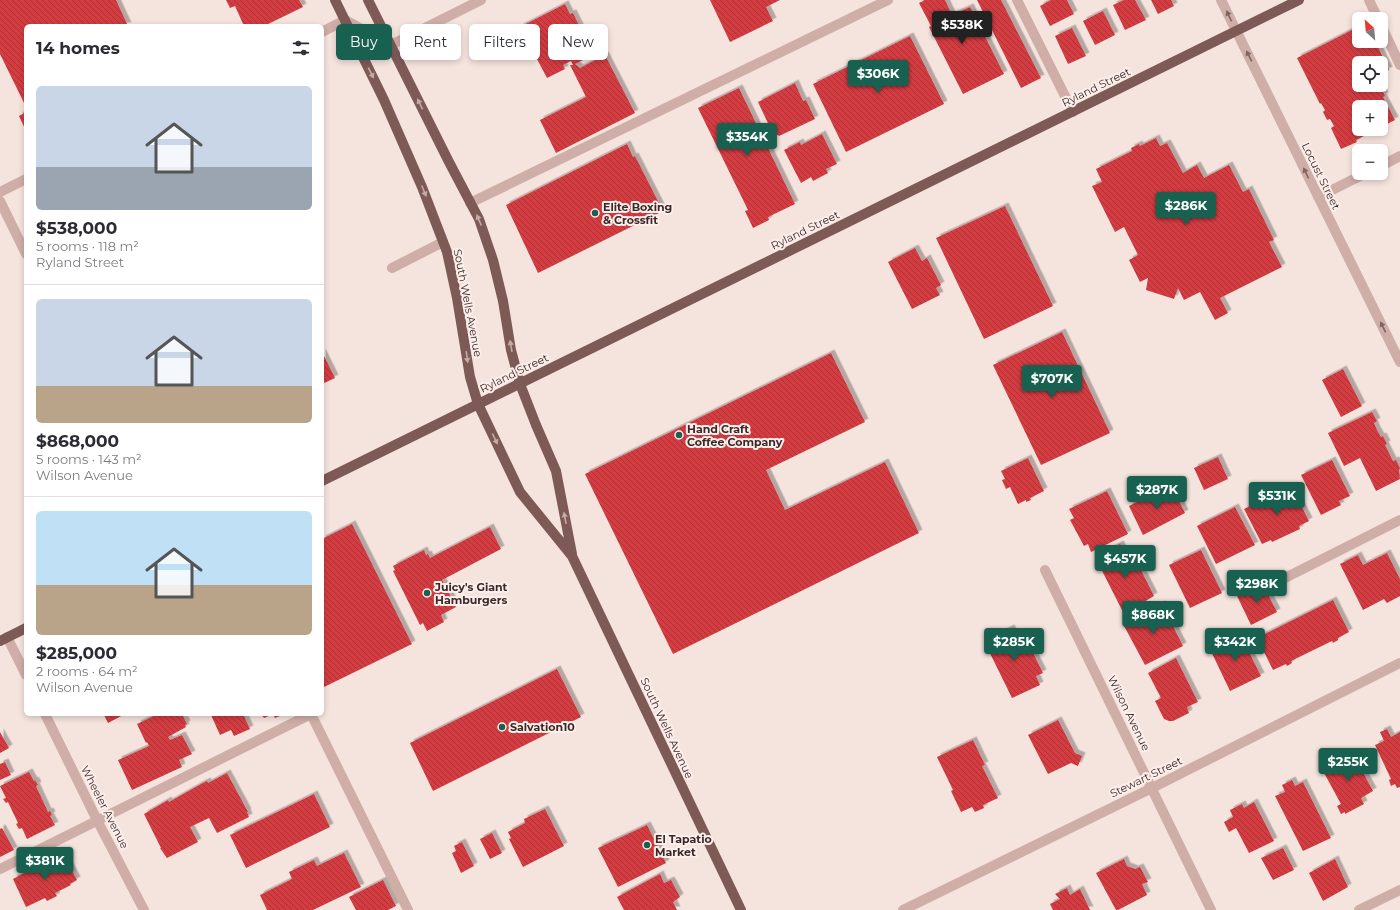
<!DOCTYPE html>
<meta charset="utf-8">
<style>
:root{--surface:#fff;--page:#f7f7f7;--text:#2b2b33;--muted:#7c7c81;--line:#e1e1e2;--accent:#186151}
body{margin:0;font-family:Montserrat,sans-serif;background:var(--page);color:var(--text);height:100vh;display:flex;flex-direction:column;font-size:15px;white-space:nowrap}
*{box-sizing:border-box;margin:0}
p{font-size:13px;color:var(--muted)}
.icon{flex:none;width:22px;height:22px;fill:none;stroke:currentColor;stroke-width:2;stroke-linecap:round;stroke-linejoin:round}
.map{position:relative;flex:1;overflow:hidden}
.drawer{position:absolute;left:24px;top:24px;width:300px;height:692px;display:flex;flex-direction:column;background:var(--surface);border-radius:6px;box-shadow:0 2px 6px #0003}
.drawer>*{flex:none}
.top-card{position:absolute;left:336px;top:24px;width:380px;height:36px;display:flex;gap:8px}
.needle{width:26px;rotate:334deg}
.controls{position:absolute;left:1352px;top:12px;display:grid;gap:8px}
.controls a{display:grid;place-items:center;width:36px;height:36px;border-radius:6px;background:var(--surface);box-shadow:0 2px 6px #0003;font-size:20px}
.price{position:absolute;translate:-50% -34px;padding:0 9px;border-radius:4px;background:var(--accent);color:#fff;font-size:13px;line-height:26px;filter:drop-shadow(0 1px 2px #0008)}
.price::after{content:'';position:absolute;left:50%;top:24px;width:12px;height:9px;margin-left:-6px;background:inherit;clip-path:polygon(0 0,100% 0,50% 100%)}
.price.selected{background:#222;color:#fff}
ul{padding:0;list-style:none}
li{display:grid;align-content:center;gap:8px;height:212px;padding:0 12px}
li+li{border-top:1px solid var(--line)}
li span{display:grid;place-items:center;height:124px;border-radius:6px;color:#555}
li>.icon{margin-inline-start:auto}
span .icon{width:72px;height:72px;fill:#fffc;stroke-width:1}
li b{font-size:17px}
h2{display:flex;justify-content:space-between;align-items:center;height:48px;padding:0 12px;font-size:17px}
.tag{padding:0 14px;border-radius:6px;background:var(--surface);box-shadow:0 2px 6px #0003;font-size:14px;line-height:36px}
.tag.selected{background:var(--accent);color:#fff}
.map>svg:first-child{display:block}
.building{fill:url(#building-back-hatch);filter:url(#shadow)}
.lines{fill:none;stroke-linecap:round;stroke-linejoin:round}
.minor{stroke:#cfaea7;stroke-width:10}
.major{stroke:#7e5a57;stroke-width:10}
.oneway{fill:#7e6561}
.oneway2{fill:#c3aba8}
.poi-dot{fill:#186151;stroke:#fceeea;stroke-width:1.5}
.labels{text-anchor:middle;stroke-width:4;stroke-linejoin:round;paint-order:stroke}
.street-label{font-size:11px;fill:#3b2928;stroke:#fceeea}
.poi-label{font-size:11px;font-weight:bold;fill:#3b2928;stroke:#fceeea;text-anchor:start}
</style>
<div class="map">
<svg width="1400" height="910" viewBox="0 0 1400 910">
<defs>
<pattern id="building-back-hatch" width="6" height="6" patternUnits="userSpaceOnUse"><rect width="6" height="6" fill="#d33c42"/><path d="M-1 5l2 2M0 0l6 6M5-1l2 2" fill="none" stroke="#ac3237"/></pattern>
<filter id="shadow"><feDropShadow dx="3.5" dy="-3.5" stdDeviation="0" flood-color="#0004"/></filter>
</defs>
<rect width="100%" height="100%" fill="#f5e3dd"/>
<!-- building -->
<path class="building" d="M0,0H116L128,26H26V107L0,54Z
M226,0H299L303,7L264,26H244L235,6L230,8Z
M710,0H780L766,7L773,21L730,42Z
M925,0H945L952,15L970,7L1004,74L963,94L929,27L931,26L919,3Z
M977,0H1001L1041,78L1021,88Z
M1051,0H1067L1074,14L1050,26L1040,6Z
M1124,0H1135L1146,20L1125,30L1113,5Z
M1151,0H1171L1174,6L1158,14Z
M565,4L570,14L573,13L583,33L592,28L603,50L575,64L580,68L605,55L635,113L556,153L540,120L586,97L570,65H573L571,61L563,65L565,69L547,78L520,27Z
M1103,11L1115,35L1095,45L1083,21Z
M1072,28L1086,56L1068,64L1055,36Z
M1352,30L1360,46L1370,41H1375L1389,70L1381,74V63H1359V85H1380L1385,96L1383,97L1395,120L1381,127V107H1359V129H1378L1356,140L1357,142L1341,149L1331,128L1334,126L1330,119L1327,120L1323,112L1325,110L1321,103L1320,104L1297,58Z
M910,36L944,104L846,152L813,84Z
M795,83L803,101L806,100L815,119L779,136L778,135L774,136L758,102Z
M739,88L795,204L768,217L769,220L753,228L745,211L748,210L698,108Z
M26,112V131L19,116Z
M822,134L837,164L826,169L828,173L813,181L811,177L801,183L784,150L800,142L801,145Z
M1156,138L1160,146L1167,143L1183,173L1197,165L1204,178L1229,165L1243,192L1249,189L1274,240L1269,242L1282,267L1220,298L1228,313L1215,320L1200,292L1184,300L1178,288L1174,299L1146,290L1148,278L1140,282L1129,260L1138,255L1124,227L1115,232L1092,186L1102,182L1096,169L1132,151L1131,148L1139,144L1140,146Z
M627,144L633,157L635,156L663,211L538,273L506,205Z
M1005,206L1053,306L984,339L936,238Z
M915,248L922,261L927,258L941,285L936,288L940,295L912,309L888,262Z
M1062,332L1110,433L1041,465L993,365Z
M322,352L335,378L322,384Z
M831,353L865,422L766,470L785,510L885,462L919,533L673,654L585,474Z
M1343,369L1362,406L1341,417L1322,380Z
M1372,412L1377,421L1374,423L1377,430L1381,437L1383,436L1387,444L1385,445L1393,461L1396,460L1400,468L1399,470L1400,479L1376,491L1360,458L1344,466L1328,433Z
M1218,457L1228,479L1204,490L1194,468Z
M1028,458L1044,491L1030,498L1031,500L1026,502V500L1018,504L1010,487L1006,489L1002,480L1005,479L1001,471Z
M1332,460L1350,496L1339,501L1341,505L1321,515L1301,475Z
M1171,485L1185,513L1143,535L1129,506Z
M1291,486L1309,521L1299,526L1300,529L1272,542L1271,540L1262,544L1244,509L1262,500L1263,497L1270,494L1274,495Z
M1107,491L1128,534L1091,552L1088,544L1084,546L1070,520L1074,518L1069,509Z
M1235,507L1255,545L1216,564L1197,526Z
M352,524L412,644L322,688V539Z
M490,527L501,549L442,580L456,607L441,615L444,622L427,631L423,623L420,625L393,571L395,570L393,566L424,550L426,555L428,554L430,558Z
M1120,544L1127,557L1133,554L1154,596L1142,603L1143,605L1124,614L1095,557Z
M1201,550L1222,593L1190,608L1169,565Z
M1387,553L1400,579V596L1387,603L1384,599L1363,610L1340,564L1358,555L1363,565Z
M1262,583L1277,612L1251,625L1237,596Z
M1333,600L1349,632L1338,638V640L1333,643L1332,641L1291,661L1292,663L1287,666L1286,664L1273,670L1257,638Z
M1162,604L1183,646L1145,665L1123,624Z
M1011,628L1017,640L1022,637L1027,646L1029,645L1043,673L1036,676L1040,685L1012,698L984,641Z
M1239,632L1261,676L1230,691L1209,647Z
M1176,658L1198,702L1187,707L1189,713L1173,721H1169L1164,719L1155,701L1161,698L1148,673Z
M557,669L581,717L433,791L410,743Z
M100,714H125L108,723L104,715L101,716Z
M158,714H182L187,724L185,725L186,727L168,737L170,740L182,735L192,754L179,760L182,767L132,790L118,760L149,746L147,742L146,743L137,724Z
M212,714H243L250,729L234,736L231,730L220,735L211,715Z
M261,714H284L275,718L273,714L264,718Z
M1058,720L1075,753L1082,756L1078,766L1071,763L1048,774L1028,735Z
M1387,729L1391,737L1400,732V787L1397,788L1395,784L1391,786L1389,780L1391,779L1375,745L1384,741L1380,732Z
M0,732L9,748L0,753Z
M973,740L985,765L982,766L998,798L983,805L984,808L975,812L972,807L961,812L951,791L953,790L937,757Z
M1352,752L1373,791L1361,798L1364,804L1345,814V812L1341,814L1337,806L1341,804L1323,771L1334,766L1330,760L1342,753L1344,756Z
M5,762L11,775L0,780V764Z
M29,772L34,781L35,780L38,785L36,786L48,812L50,811L52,815L50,816L55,825L27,839L22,828L19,829L16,824L18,823L8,802L6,803L3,799L6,798L0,786Z
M227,773L248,812H247L249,817L217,833L209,818L190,827L198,842L167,858L160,848H161L144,814L168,800L169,802L201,784L207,781L208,783Z
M1292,780L1295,786L1303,782L1331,838L1303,851L1275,796L1285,792L1282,785Z
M314,794L330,827L246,868L230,835Z
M1254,802L1274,841L1249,853L1236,828L1229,832L1224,822L1233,817L1230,810L1242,804L1244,808Z
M545,809L564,846L523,867L509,839L511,838L508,832L525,823L524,819Z
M647,825L666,863L618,887L598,848Z
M2,828L14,850L0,857V829Z
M492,833L502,853L490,859L480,839Z
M462,842L474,866L461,873L452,853L456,851L454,846Z
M1283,848L1294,870L1273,880L1261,858Z
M344,853L361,887L313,910H267L260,895L292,879L289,872L314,860L317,866Z
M64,855L77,880L70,884L71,885L55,893L57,896L47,901L45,898L26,907L13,879L56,856L57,859Z
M1124,859L1127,866L1135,869L1140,867L1148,882L1142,884L1147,895L1118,910H1116L1096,873Z
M1335,859L1348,887L1323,901L1309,873Z
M660,874L664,883L671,880L680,897L673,902L677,910H624L617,897Z
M383,880L396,906L388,910H356L349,897Z
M1067,888L1070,895L1080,889L1090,910H1053L1050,904L1060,899L1055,894Z"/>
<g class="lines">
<!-- minor -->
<path class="minor" d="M1017,0L1073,112
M1221,0L1400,362
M1369,0L1378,19
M1381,25L1400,65
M322,32L345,20L391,45L481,0
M1381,166L1400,156
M0,192L26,179
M1318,197L1366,173
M0,201L26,254
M470,203L888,0
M392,268L443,242
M1045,570L1211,910
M1275,583L1400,520
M7,637L26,675
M45,714L97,820L144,910
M311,714L408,910
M0,869L311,714
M903,910L1152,788L1400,663
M1359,910L1400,890"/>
<!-- major -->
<path class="major" d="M335,0L384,100L422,187L447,252L457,298L470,377L478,404L520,492L572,556L741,910
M368,0L449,162L479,219L493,260L503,301L511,350L520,384L536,425L556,471L572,554
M322,481L1299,0
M0,641L26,628"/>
</g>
<!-- one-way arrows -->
<defs><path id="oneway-solid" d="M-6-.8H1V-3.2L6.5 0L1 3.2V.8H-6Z"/></defs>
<g class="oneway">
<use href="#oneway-solid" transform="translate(1229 16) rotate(-115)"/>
<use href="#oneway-solid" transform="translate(1249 56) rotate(-117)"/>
<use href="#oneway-solid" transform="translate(1306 173) rotate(-116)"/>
<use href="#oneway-solid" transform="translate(1383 327) rotate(-116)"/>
</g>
<g class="oneway2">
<use href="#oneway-solid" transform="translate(371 73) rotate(64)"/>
<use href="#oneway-solid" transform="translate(420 104) rotate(-116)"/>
<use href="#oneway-solid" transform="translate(424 191) rotate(68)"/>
<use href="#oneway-solid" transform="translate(479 220) rotate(-113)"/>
<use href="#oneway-solid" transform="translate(511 346) rotate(-100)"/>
<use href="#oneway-solid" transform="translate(467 357) rotate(82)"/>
<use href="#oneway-solid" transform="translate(495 439) rotate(64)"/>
<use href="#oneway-solid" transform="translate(565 518) rotate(-101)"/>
</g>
<!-- markers -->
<g class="poi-dot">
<circle cx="595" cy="213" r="4"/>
<circle cx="679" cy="435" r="4"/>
<circle cx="427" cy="593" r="4"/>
<circle cx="502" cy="727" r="4"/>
<circle cx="647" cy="845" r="4"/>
</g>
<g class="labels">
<!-- street labels -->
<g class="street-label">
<text transform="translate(1096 87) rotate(-26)" y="4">Ryland Street</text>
<text transform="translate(1321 176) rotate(64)" y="4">Locust Street</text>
<text transform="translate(805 230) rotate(-26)" y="4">Ryland Street</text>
<text transform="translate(468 303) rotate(79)" y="4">South Wells Avenue</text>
<text transform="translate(514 373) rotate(-26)" y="4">Ryland Street</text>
<text transform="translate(1129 713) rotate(64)" y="4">Wilson Avenue</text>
<text transform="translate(667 728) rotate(65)" y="4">South Wells Avenue</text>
<text transform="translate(1146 777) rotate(-26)" y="4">Stewart Street</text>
<text transform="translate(105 807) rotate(63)" y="4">Wheeler Avenue</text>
</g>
<!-- poi labels -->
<g class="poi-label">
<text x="603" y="211">Elite Boxing<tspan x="603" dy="13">&amp; Crossfit</tspan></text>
<text x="687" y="433">Hand Craft<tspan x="687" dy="13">Coffee Company</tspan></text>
<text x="435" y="591">Juicy's Giant<tspan x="435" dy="13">Hamburgers</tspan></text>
<text x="510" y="731">Salvation10</text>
<text x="655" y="843">El Tapatio<tspan x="655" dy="13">Market</tspan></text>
</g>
</g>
</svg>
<div class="controls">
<a><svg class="needle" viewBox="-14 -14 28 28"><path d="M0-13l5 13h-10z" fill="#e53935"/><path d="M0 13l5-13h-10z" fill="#7c7c81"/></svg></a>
<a><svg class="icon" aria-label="locate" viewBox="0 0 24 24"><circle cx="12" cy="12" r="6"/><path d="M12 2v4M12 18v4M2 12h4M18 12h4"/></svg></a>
<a>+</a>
<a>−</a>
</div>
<b class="price selected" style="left:962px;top:45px">$538K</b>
<b class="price" style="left:878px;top:94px">$306K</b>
<b class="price" style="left:747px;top:157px">$354K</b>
<b class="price" style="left:1186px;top:226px">$286K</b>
<b class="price" style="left:1052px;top:399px">$707K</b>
<b class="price" style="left:1157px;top:510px">$287K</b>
<b class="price" style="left:1277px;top:516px">$531K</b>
<b class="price" style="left:1125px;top:579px">$457K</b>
<b class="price" style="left:1257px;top:604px">$298K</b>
<b class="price" style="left:1153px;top:635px">$868K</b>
<b class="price" style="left:1014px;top:662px">$285K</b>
<b class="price" style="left:1235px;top:662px">$342K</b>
<b class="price" style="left:1348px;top:782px">$255K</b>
<b class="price" style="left:45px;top:881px">$381K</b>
<div class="top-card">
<a class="tag selected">Buy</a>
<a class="tag">Rent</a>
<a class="tag">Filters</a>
<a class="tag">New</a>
</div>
<section class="drawer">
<h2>14 homes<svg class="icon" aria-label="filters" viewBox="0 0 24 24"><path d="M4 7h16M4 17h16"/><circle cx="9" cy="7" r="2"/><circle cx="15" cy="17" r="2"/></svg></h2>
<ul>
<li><span style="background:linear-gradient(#c9d6e8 65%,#9aa5b1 0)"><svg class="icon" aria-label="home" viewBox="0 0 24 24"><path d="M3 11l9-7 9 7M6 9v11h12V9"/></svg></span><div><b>$538,000</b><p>5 rooms · 118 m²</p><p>Ryland Street</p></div></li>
<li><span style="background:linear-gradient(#c9d6e8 70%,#b9a48a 0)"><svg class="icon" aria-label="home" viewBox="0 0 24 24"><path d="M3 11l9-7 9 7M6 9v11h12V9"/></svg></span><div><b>$868,000</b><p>5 rooms · 143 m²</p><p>Wilson Avenue</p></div></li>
<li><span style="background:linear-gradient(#bfe0f5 60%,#b9a48a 0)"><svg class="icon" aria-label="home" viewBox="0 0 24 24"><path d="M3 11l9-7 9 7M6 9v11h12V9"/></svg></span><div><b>$285,000</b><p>2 rooms · 64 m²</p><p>Wilson Avenue</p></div></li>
</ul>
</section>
</div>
